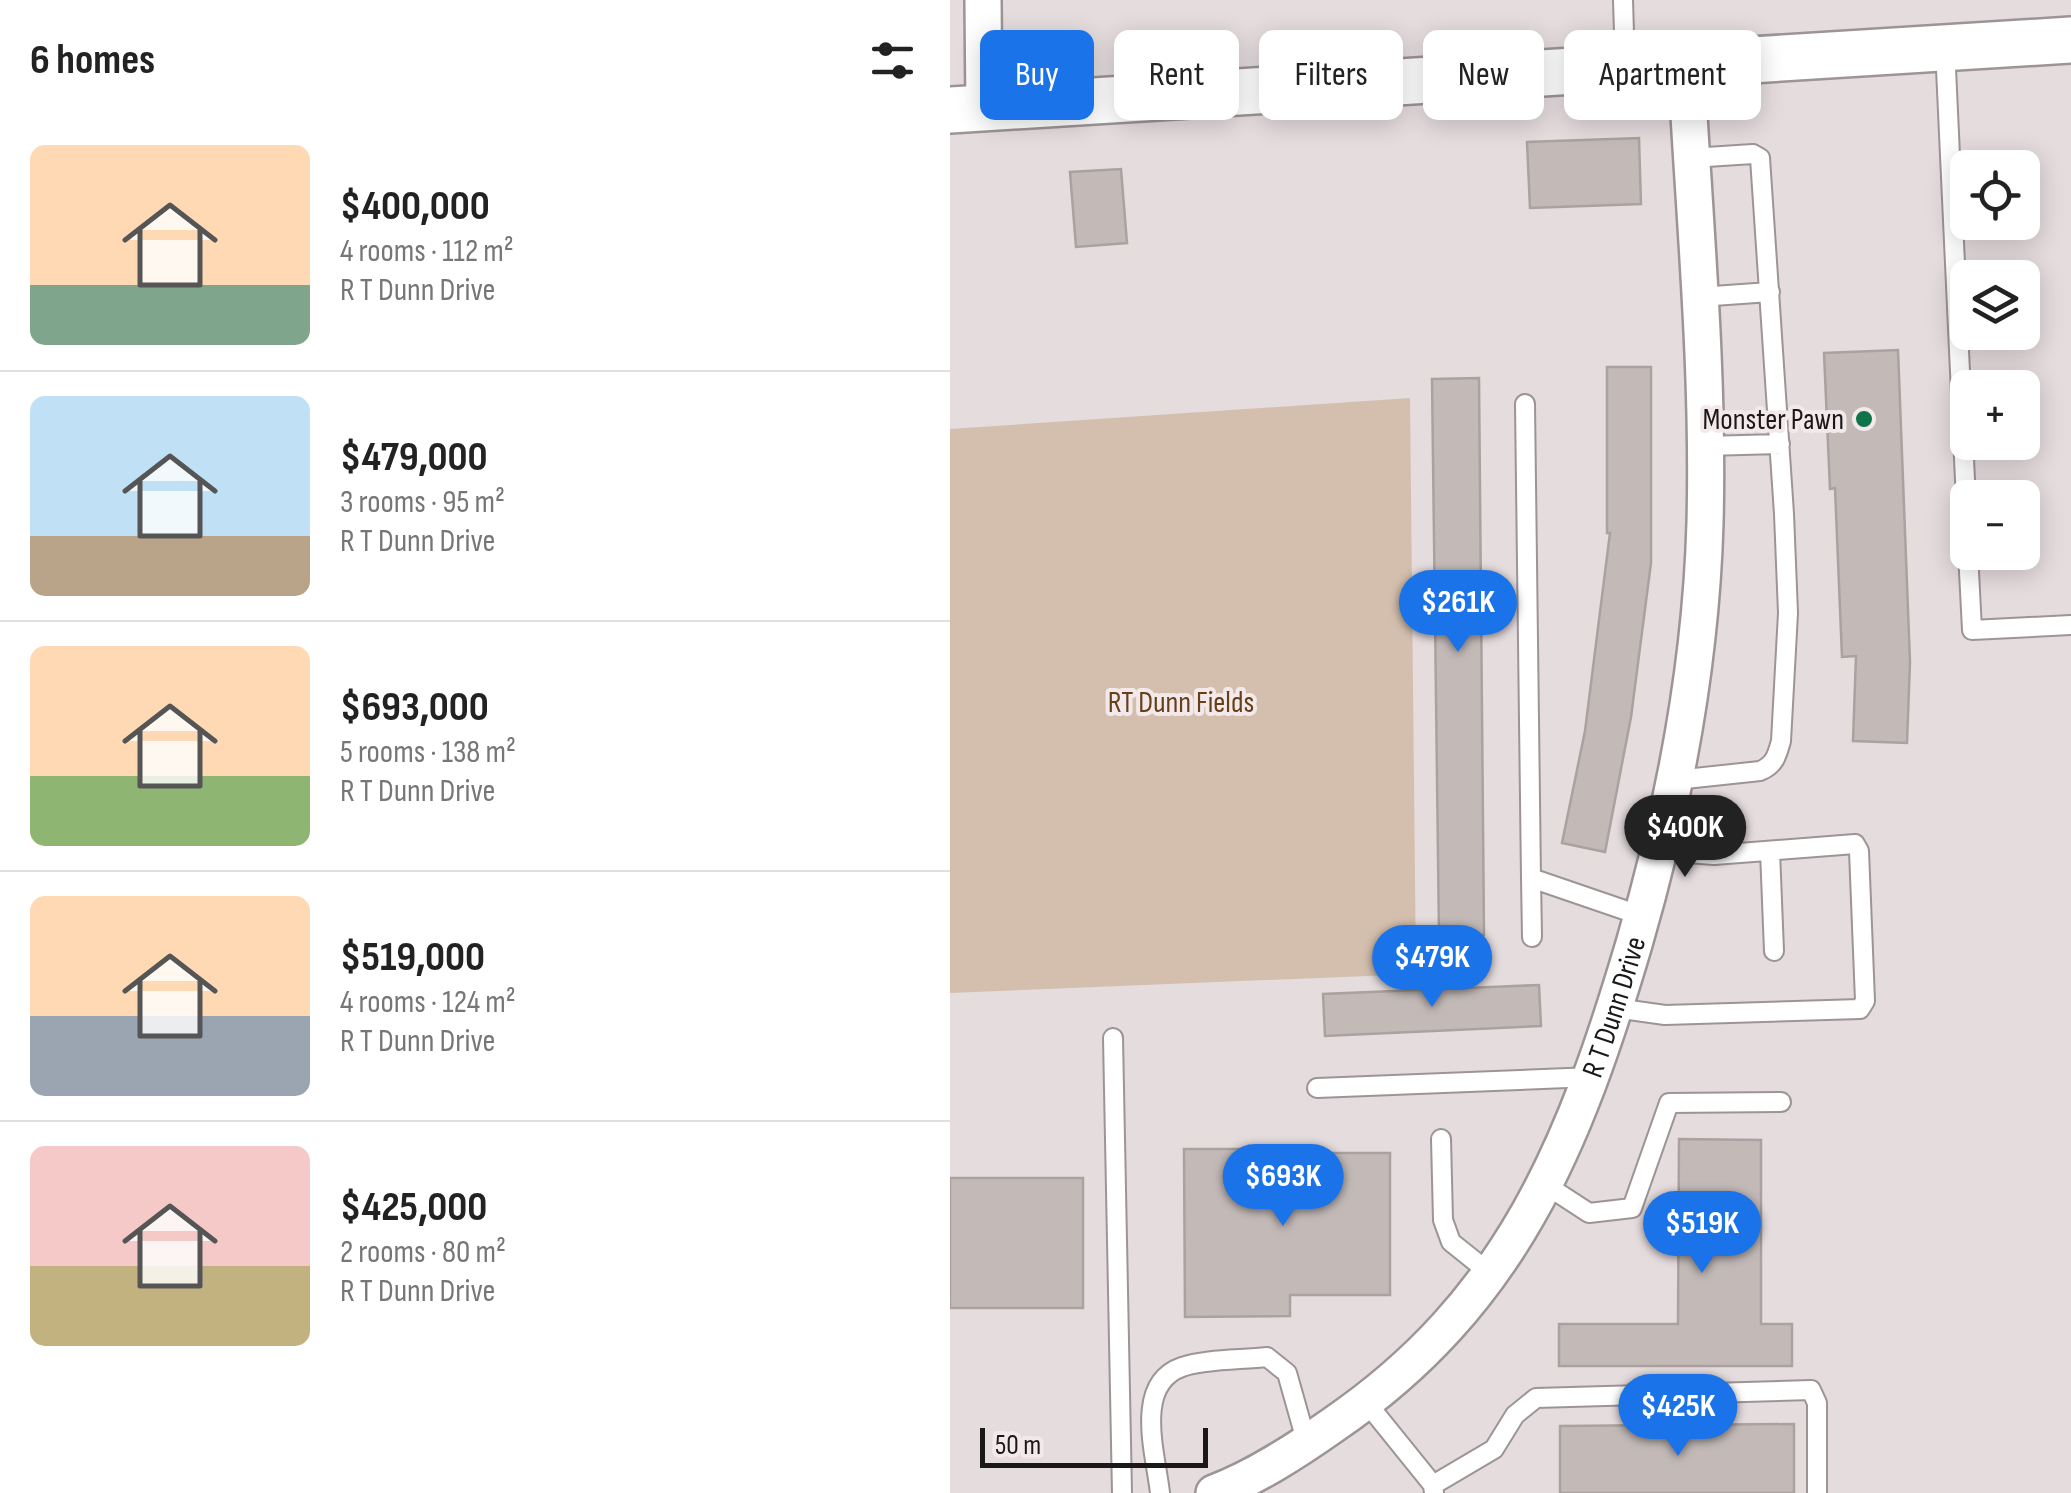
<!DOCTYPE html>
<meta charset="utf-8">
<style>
:root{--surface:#fff;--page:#f2f2f2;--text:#222;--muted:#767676;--line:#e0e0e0;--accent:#1a73e8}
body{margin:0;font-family:"Sofia Sans Condensed",sans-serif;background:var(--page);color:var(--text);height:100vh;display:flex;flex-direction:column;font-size:38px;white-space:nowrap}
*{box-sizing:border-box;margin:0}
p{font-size:32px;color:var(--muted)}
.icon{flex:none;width:55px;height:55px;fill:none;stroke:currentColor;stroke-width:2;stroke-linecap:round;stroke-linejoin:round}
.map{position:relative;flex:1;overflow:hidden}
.details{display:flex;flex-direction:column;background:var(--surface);width:950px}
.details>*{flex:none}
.banner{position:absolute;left:30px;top:30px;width:940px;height:90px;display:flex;gap:20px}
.tools{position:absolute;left:1000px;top:150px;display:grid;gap:20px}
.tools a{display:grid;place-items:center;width:90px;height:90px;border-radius:15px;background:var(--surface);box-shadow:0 5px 25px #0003;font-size:50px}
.scale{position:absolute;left:30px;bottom:25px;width:228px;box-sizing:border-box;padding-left:10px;border:5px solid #1b1819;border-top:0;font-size:28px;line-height:35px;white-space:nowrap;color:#1b1819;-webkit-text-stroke:8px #f3e9eb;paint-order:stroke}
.price{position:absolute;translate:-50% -85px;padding:0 22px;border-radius:35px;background:var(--accent);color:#fff;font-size:32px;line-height:65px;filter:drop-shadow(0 2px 5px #0008)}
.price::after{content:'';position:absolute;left:50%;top:60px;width:30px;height:22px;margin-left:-15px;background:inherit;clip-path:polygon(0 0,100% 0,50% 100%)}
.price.on{background:#222;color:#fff}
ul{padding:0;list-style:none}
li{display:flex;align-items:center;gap:30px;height:250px;padding:0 30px}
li+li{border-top:2px solid var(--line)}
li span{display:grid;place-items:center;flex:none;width:280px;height:200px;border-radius:15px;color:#555}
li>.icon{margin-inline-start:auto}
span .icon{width:120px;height:120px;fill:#fffc;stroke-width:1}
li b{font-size:42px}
h2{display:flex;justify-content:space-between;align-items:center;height:120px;padding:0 30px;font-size:42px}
.chip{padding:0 35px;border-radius:15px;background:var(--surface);box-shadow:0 5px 25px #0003;font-size:35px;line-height:90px}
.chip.on{background:var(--accent);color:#fff}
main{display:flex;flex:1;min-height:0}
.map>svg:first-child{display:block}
.green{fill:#d4bfae}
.building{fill:#c3bab8;stroke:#aba19f;stroke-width:2.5}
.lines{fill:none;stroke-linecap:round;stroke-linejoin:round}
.service-casing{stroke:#9d9496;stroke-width:22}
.minor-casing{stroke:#9d9496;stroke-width:40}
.tertiary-casing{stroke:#9d9496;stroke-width:50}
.service{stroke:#fff;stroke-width:18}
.minor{stroke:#fff;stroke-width:35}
.tertiary{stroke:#fff;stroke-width:45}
.poi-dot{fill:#0f744c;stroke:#f3e9eb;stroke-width:4}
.labels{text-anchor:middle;stroke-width:8;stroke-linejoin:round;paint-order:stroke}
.poi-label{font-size:30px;fill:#1b1819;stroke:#f3e9eb;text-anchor:end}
.park-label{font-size:30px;fill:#643f18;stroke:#f3e9eb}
.street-label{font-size:30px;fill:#1b1819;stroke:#f3e9eb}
</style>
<main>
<section class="details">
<h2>6 homes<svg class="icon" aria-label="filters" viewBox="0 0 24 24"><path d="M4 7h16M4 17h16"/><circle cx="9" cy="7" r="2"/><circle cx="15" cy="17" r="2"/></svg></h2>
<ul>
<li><span style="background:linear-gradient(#ffd9b3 70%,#7fa58c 0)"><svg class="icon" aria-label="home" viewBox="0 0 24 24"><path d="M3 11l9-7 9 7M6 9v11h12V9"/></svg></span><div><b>$400,000</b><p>4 rooms · 112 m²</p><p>R T Dunn Drive</p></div></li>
<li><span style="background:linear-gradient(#bfe0f5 70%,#b9a48a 0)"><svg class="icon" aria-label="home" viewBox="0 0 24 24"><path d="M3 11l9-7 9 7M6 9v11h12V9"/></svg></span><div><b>$479,000</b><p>3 rooms · 95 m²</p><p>R T Dunn Drive</p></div></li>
<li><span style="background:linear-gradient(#ffd9b3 65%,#8fb573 0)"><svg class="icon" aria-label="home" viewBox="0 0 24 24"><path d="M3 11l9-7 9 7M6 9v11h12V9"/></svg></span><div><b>$693,000</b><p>5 rooms · 138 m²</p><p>R T Dunn Drive</p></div></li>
<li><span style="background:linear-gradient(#ffd9b3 60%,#9aa5b1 0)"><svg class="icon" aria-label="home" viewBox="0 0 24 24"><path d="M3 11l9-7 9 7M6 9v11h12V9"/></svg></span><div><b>$519,000</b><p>4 rooms · 124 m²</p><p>R T Dunn Drive</p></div></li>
<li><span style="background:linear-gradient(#f6c9c9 60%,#c2b280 0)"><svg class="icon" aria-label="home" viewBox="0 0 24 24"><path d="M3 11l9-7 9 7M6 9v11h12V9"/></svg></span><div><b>$425,000</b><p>2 rooms · 80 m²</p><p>R T Dunn Drive</p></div></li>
</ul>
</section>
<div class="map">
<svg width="1121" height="1493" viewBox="0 0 1121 1493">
<rect width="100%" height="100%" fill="#e5dcde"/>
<!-- green -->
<path class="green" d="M460,398L466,974L0,993V429Z"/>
<!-- building -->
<path class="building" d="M689,138L691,204L580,208L577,142Z
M171,169L177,243L126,247L120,172Z
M948,350L960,662L957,743L903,741L906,656L892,657L885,488L880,489L874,353Z
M657,367H701V563L681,717L655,852L612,843L635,731L660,533H657Z
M529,378L534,935L489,936L482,379Z
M589,985L591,1026L375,1036L373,994Z
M729,1139L811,1140V1324H842V1366H609V1324H728Z
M234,1149H339V1153H440V1295H340V1316L235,1317Z
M0,1178H133V1308H0Z
M844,1424V1493H610V1426Z"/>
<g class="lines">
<!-- service casing -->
<g class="service-casing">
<path id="service" d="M673,0L675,66
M995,47L1018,545
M749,297L820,292
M575,404L581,878L692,916
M755,446L830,444
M1018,552L1022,630L1121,625
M726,780L810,771C825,765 827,755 831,741L838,613L834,514L810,158L803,154L741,158
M820,851L824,951
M581,878L582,937
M665,1008L715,1015L910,1009L915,1001L909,851L905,844L764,855L709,851
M163,1038L172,1493
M367,1088L643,1077
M491,1139L493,1220L501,1242L541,1274
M596,1185L639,1213L682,1208L719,1103L831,1102
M416,1402L483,1485L484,1493
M483,1485L544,1449L565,1415L586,1398L861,1390L867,1403V1493
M210,1493C206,1455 183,1384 232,1367C255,1359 292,1360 317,1357L337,1373L357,1444"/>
</g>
<!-- minor casing -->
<g class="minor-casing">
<g id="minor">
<path d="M33,0L34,108"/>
<path id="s1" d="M264,1493C306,1477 346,1451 383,1425C562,1303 625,1143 684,944C724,807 751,665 755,523C759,369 744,216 736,63"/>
</g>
</g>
<!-- tertiary casing -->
<g class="tertiary-casing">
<path id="tertiary" d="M0,110L1121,40"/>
</g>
<!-- service -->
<use href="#service" class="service"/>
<!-- minor -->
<use href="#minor" class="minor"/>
<!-- tertiary -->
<use href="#tertiary" class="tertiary"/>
</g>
<!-- markers -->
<circle class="poi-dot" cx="914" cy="419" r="10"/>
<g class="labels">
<!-- poi labels -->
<g class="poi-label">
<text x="894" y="429">Monster Pawn</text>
</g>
<!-- park labels -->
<g class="park-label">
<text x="231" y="712">RT Dunn Fields</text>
</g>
<!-- street labels -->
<g class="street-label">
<text dy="10" stroke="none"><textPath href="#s1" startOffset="652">R T Dunn Drive</textPath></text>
</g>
</g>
</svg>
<div class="tools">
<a><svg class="icon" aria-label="locate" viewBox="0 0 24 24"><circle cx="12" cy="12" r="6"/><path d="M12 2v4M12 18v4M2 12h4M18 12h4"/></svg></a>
<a><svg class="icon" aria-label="layers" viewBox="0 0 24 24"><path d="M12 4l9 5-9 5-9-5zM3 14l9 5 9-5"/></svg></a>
<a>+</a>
<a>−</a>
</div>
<div class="scale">50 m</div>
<b class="price" style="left:508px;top:655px">$261K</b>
<b class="price on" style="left:735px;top:880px">$400K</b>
<b class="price" style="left:482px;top:1010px">$479K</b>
<b class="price" style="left:333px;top:1229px">$693K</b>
<b class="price" style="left:752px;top:1276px">$519K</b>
<b class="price" style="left:728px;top:1459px">$425K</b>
<div class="banner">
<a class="chip on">Buy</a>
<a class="chip">Rent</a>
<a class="chip">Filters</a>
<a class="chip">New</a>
<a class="chip">Apartment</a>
</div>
</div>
</main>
